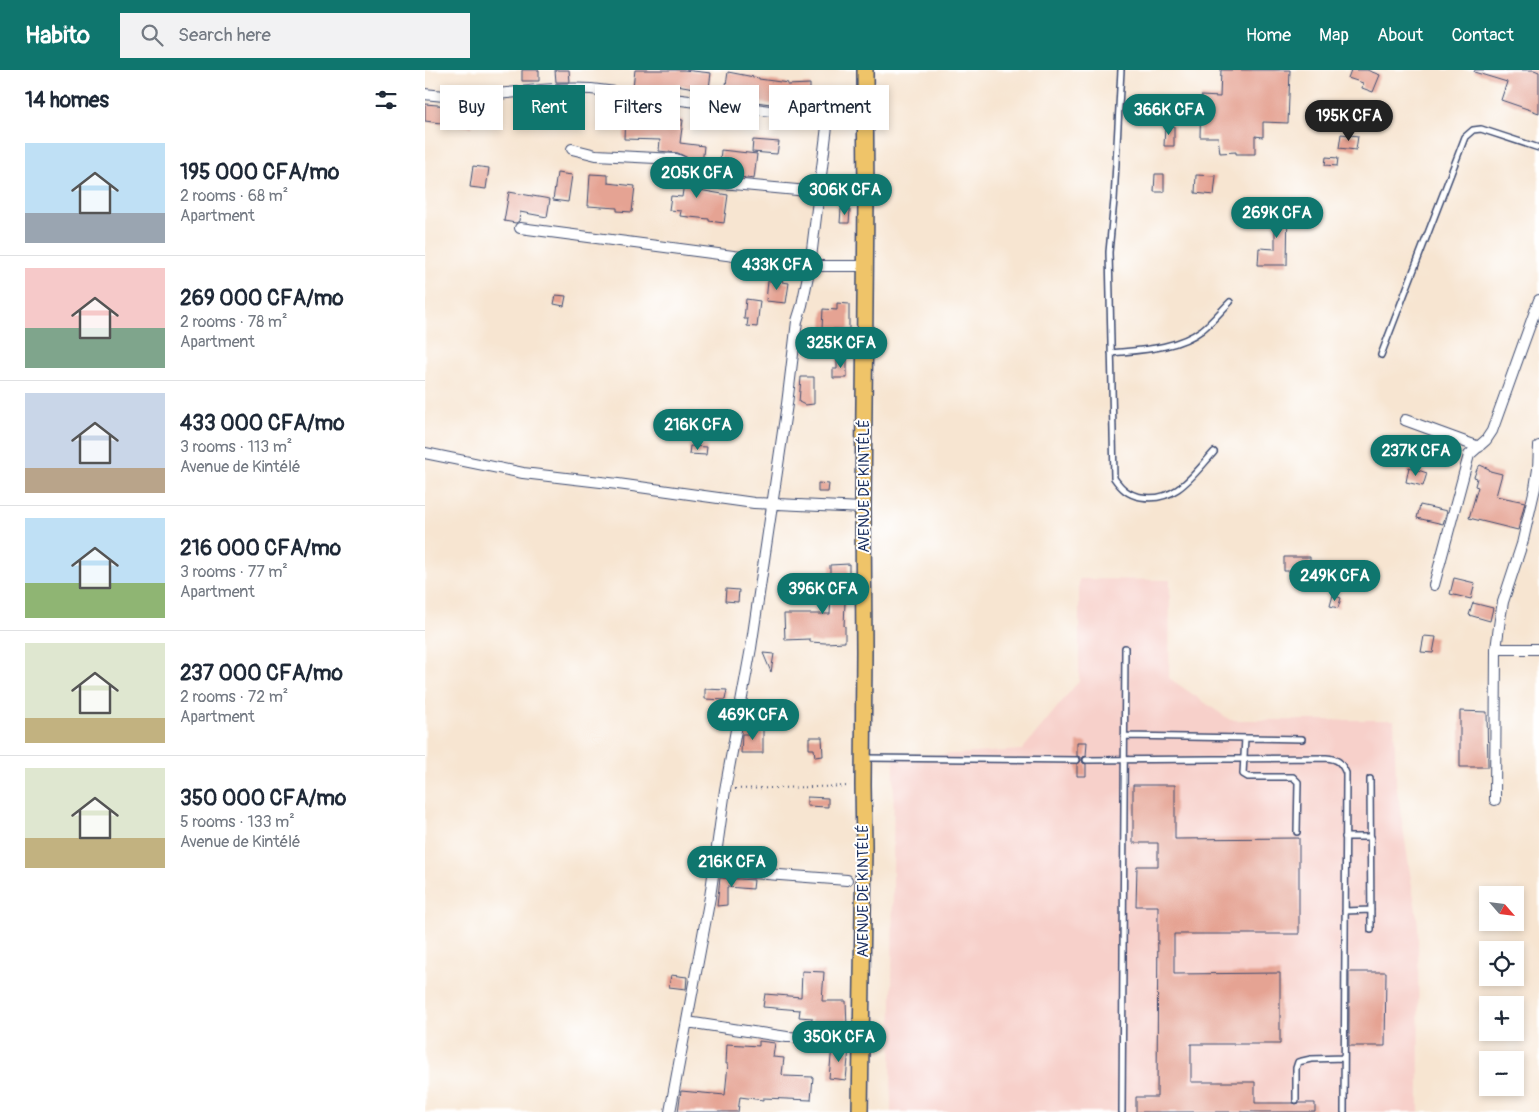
<!DOCTYPE html>
<meta charset="utf-8">
<style>
:root{--surface:#fff;--page:#f2f2f3;--text:#1f2937;--muted:#747a83;--line:#e0e1e3;--accent:#0f766e}
body{margin:0;font-family:Pangolin,sans-serif;background:var(--page);color:var(--text);height:100vh;display:flex;flex-direction:column;font-size:19px;white-space:nowrap}
*{box-sizing:border-box;margin:0}
p{font-size:16px;color:var(--muted)}
.icon{flex:none;width:28px;height:28px;fill:none;stroke:currentColor;stroke-width:2;stroke-linecap:round;stroke-linejoin:round}
.map{position:relative;flex:1;overflow:hidden}
.drawer{display:flex;flex-direction:column;background:var(--surface);width:425px}
.drawer>*{flex:none}
.guide{position:absolute;left:15px;top:15px;width:475px;height:45px;display:flex;gap:10px}
.needle{width:32px;rotate:118deg}
.buttons{position:absolute;left:1054px;top:816px;display:grid;gap:10px}
.buttons a{display:grid;place-items:center;width:45px;height:45px;border-radius:0px;background:var(--surface);box-shadow:0 2px 8px #0003;font-size:25px}
.price{position:absolute;translate:-50% -42px;padding:0 11px;border-radius:18px;background:var(--accent);color:#fff;font-size:16px;line-height:32px;filter:drop-shadow(0 1px 2px #0008)}
.price::after{content:'';position:absolute;left:50%;top:30px;width:15px;height:11px;margin-left:-8px;background:inherit;clip-path:polygon(0 0,100% 0,50% 100%)}
.price.selected{background:#222;color:#fff}
ul{padding:0;list-style:none}
li{display:flex;align-items:center;gap:15px;height:125px;padding:0 25px}
li+li{border-top:1px solid var(--line)}
li span{display:grid;place-items:center;flex:none;width:140px;height:100px;border-radius:0px;color:#555}
li>.icon{margin-inline-start:auto}
span .icon{width:60px;height:60px;fill:#fffc;stroke-width:1}
li b{font-size:21px}
h2{display:flex;justify-content:space-between;align-items:center;height:60px;padding:0 25px;font-size:21px}
.chip{padding:0 18px;border-radius:0px;background:var(--surface);box-shadow:0 2px 8px #0003;font-size:18px;line-height:45px}
.chip.selected{background:var(--accent);color:#fff}
header{display:flex;align-items:center;gap:30px;box-sizing:border-box;height:70px;padding:0 25px;background:var(--accent);color:#fff}
header strong{font-size:24px}
nav{display:flex;gap:28px;margin-inline-start:auto;font-size:18px}
.search{width:350px;height:45px;background:var(--page);display:flex;align-items:center;gap:12px;box-sizing:border-box;padding:0 18px;border-radius:0px;color:var(--muted);font-size:19px}
main{display:flex;flex:1;min-height:0}
.map>svg:first-child{display:block}
.built{fill:#f7d0ca}
.building{fill:#e5a393}
.lines{fill:none;stroke-linecap:round;stroke-linejoin:round}
.service-casing{stroke:#3c4a6f;stroke-width:8}
.minor-casing{stroke:#3c4a6f;stroke-width:12}
.primary-casing{stroke:#3c4a6f;stroke-width:18}
.path{stroke:#3c4a6f;stroke-width:2;stroke-dasharray:1 4;stroke-linecap:butt}
.service{stroke:#fff;stroke-width:5}
.minor{stroke:#fff;stroke-width:10}
.primary{stroke:#efc469;stroke-width:15}
.labels{text-anchor:middle;stroke-width:4;stroke-linejoin:round;paint-order:stroke}
.street-label{font-size:15px;fill:#1b2f5e;stroke:#fff}
</style>
<header>
<strong>Habito</strong>
<div class="search"><svg class="icon" aria-label="search" viewBox="0 0 24 24"><circle cx="10" cy="10" r="6"/><path d="M15 15l6 6"/></svg>Search here</div>
<nav><a>Home</a><a>Map</a><a>About</a><a>Contact</a></nav>
</header>
<main>
<section class="drawer">
<h2>14 homes<svg class="icon" aria-label="filters" viewBox="0 0 24 24"><path d="M4 7h16M4 17h16"/><circle cx="9" cy="7" r="2"/><circle cx="15" cy="17" r="2"/></svg></h2>
<ul>
<li><span style="background:linear-gradient(#bfe0f5 70%,#9aa5b1 0)"><svg class="icon" aria-label="home" viewBox="0 0 24 24"><path d="M3 11l9-7 9 7M6 9v11h12V9"/></svg></span><div><b>195 000 CFA/mo</b><p>2 rooms · 68 m²</p><p>Apartment</p></div></li>
<li><span style="background:linear-gradient(#f6c9c9 60%,#7fa58c 0)"><svg class="icon" aria-label="home" viewBox="0 0 24 24"><path d="M3 11l9-7 9 7M6 9v11h12V9"/></svg></span><div><b>269 000 CFA/mo</b><p>2 rooms · 78 m²</p><p>Apartment</p></div></li>
<li><span style="background:linear-gradient(#c9d6e8 75%,#b9a48a 0)"><svg class="icon" aria-label="home" viewBox="0 0 24 24"><path d="M3 11l9-7 9 7M6 9v11h12V9"/></svg></span><div><b>433 000 CFA/mo</b><p>3 rooms · 113 m²</p><p>Avenue de Kintélé</p></div></li>
<li><span style="background:linear-gradient(#bfe0f5 65%,#8fb573 0)"><svg class="icon" aria-label="home" viewBox="0 0 24 24"><path d="M3 11l9-7 9 7M6 9v11h12V9"/></svg></span><div><b>216 000 CFA/mo</b><p>3 rooms · 77 m²</p><p>Apartment</p></div></li>
<li><span style="background:linear-gradient(#dfe7d0 75%,#c2b280 0)"><svg class="icon" aria-label="home" viewBox="0 0 24 24"><path d="M3 11l9-7 9 7M6 9v11h12V9"/></svg></span><div><b>237 000 CFA/mo</b><p>2 rooms · 72 m²</p><p>Apartment</p></div></li>
<li><span style="background:linear-gradient(#dfe7d0 70%,#c2b280 0)"><svg class="icon" aria-label="home" viewBox="0 0 24 24"><path d="M3 11l9-7 9 7M6 9v11h12V9"/></svg></span><div><b>350 000 CFA/mo</b><p>5 rooms · 133 m²</p><p>Avenue de Kintélé</p></div></li>
</ul>
</section>
<div class="map">
<svg width="1114" height="1042" viewBox="0 0 1114 1042">
<rect width="100%" height="100%" fill="#fff"/>
<filter id="ink" filterUnits="userSpaceOnUse"><feTurbulence type="fractalNoise" baseFrequency=".02" numOctaves="2"/><feDisplacementMap in="SourceGraphic" scale="10" xChannelSelector="R" yChannelSelector="G"/><feConvolveMatrix kernelMatrix="1 2 1 2 8 2 1 2 1" color-interpolation-filters="sRGB"/></filter>
<filter id="wash" filterUnits="userSpaceOnUse"><feTurbulence type="fractalNoise" baseFrequency=".0096" numOctaves="4" result="noise"/><feDisplacementMap in="SourceGraphic" scale="20" xChannelSelector="R" yChannelSelector="G"/><feGaussianBlur stdDeviation="1.12" result="paint"/><feColorMatrix in="noise" values="0 0 0 0 0 0 0 0 0 0 0 0 0 0 0 0 0 1.4 0 .05"/><feComposite in="paint" operator="in"/></filter>
<g filter="url(#wash)">
<rect width="100%" height="100%" fill="#f7e5d1"/>
<!-- built -->
<path class="built" d="M654,509L745,510L744,608L805,650H969L971,713L993,854L994,1042H466L469,688L597,680L654,611Z"/>
<g id="blocks">
<!-- building -->
<path class="building" d="M97,0H114V11H97Z
M130,0H144L145,12H131Z
M210,0H259L286,3L283,26L268,25L269,18L252,15L251,22L208,17Z
M796,0H865L863,53L838,52V67L830,66V84H811V82L795,83L793,67H775L776,26L795,27Z
M926,0H942L955,5L948,22L937,18L938,13L923,8Z
M1050,0H1109L1114,2V43L1076,30L1082,12L1049,2Z
M303,2L334,8V9L363,13L362,15L385,14V39L299,28Z
M0,34L49,38L47,57L0,51Z
M235,43L249,45L250,49L258,50L255,73L279,76L277,95L253,83L234,81L235,70L199,69L200,44L234,45Z
M740,56H749V76H739Z
M916,64L933,66L931,80L914,78Z
M328,70L354,72L352,84L327,82Z
M296,80L332,84L329,109L294,104Z
M901,87L913,88L912,96L900,95Z
M233,95L249,96L265,104L275,110L274,120L303,125L299,153L284,151V149L255,146L256,141L244,140L246,126L257,127L260,106L259,104L233,102Z
M48,96L64,98L61,119L45,117Z
M132,103L147,105L143,132L128,130Z
M165,104L183,105V113L210,116L207,142L192,141V138L163,136Z
M730,104H739V122H729Z
M771,105L791,106L789,125L770,123Z
M84,122L125,129L122,147L95,142L94,151L91,153L79,151Z
M850,132L863,133L862,195H833L834,178L850,179Z
M416,139L425,140L424,153H415Z
M349,208L358,209L357,212L364,213L361,233L341,231L343,211H349Z
M131,225L141,226L139,236L129,234Z
M321,229L335,231L332,257L322,256L323,249H319Z
M412,233L424,234V259H408L407,278H396L398,239L412,240Z
M412,288H422V308H408V299H412Z
M376,307H389V334L380,335L374,332Z
M265,376L282,377L281,385L264,384Z
M1055,395L1064,399L1065,401L1077,404L1071,426L1100,432L1093,460L1044,448L1053,417L1050,416L1052,408L1049,407L1052,399Z
M984,397L1002,403L998,416L981,412Z
M393,413L404,414L403,422H393Z
M995,435L1022,441L1018,454L992,448Z
M859,487H885V501H859Z
M424,494V508H421L419,556H420V572L400,573L385,572V569L360,570L359,544H405L407,508H405V495Z
M1029,508L1050,513L1046,529L1025,524Z
M301,519L314,520L313,532L300,531Z
M908,525L916,528L913,538L905,536Z
M1048,533L1068,538L1065,551L1044,545Z
M999,566L1011,567L1008,583L996,582Z
M338,583L349,584L346,602Z
M280,619L302,620L300,630L280,629Z
M1035,641L1062,642L1063,697H1035Z
M324,657L338,658V683H316L317,664H324Z
M384,667H397L398,686L390,687L389,679H384Z
M652,672H662L661,686L658,687L657,690L658,693L661,694V706H652V694L656,691V687L652,686Z
M708,715H750V769L874,768V864H749V904L855,903V974H766V1012H830V1033H868L871,1034L874,1033H890V1042H711V1027H732L733,836H711L712,796H733V773H708Z
M382,727L403,728V737L382,736Z
M295,808L329,810L328,819L302,817V835L292,836Z
M377,901L399,902L397,931H421L422,957L387,959V948L374,947L375,940L338,937L340,924L376,927Z
M924,902H961L960,976H924Z
M246,905L262,907L261,919L244,917Z
M334,971L350,973L348,987L359,988L357,1004L359,1006L388,1007L386,1030L338,1028V1030L315,1027L313,1042H253L256,1021L300,1025L303,994H301L302,974L334,976Z
M407,976L424,978L421,1010L404,1008Z"/>
</g>
</g>
<g filter="url(#ink)">
<use href="#blocks" fill-opacity="0" stroke="#3c4a6f" stroke-width="1"/>
<g class="lines">
<!-- service casing -->
<g class="service-casing">
<path id="service" d="M696,0L689,130L684,182L689,408C696,418 703,425 716,427C751,433 768,405 789,382
M686,283C716,280 752,279 777,260C787,252 796,241 805,232
M956,285L1040,67L1048,60L1056,59L1114,78
M699,666L877,669
M820,668L818,704L823,707H868L873,712L872,762
M440,688L652,690
M661,690L901,688C913,689 916,692 921,703L919,1042
M945,709L946,860
M920,767H946
M920,841L946,840
M871,1030V998L873,992L886,989L919,988
M697,1042L700,578"/>
</g>
<!-- minor casing -->
<g class="minor-casing">
<path id="minor" d="M0,24C17,26 33,28 50,26C89,23 127,17 166,19L403,48L440,49
M147,79L171,85L251,89C268,95 280,108 297,113L394,122
M95,158L385,196L403,48
M980,350L1054,377
M0,383L98,403L193,414L329,433L438,438
M1009,515L1044,385L1061,370L1067,361L1114,230
M1071,579H1114
M1070,730L1071,579L1075,549L1078,532L1097,474L1110,418L1113,399L1114,376
M289,800L422,810
M262,952L362,967L437,968
M245,1042L285,827L300,720L326,578L362,334L372,251L377,235L385,196H441"/>
</g>
<!-- primary casing -->
<g class="primary-casing">
<path id="primary" d="M435,1042L439,777L438,715L439,581L438,438L441,129L440,0"/>
</g>
<!-- path -->
<path class="path" d="M310,719L425,716"/>
<!-- service -->
<use href="#service" class="service"/>
<!-- minor -->
<use href="#minor" class="minor"/>
<!-- primary -->
<use href="#primary" class="primary"/>
</g>
</g>
<g class="labels">
<!-- street labels -->
<g class="street-label">
<text transform="translate(439 416) rotate(-90)" y="5">AVENUE DE KINTÉLÉ</text>
<text transform="translate(438 821) rotate(-90)" y="5">AVENUE DE KINTÉLÉ</text>
</g>
</g>
</svg>
<div class="buttons">
<a><svg class="needle" viewBox="-14 -14 28 28"><path d="M0-13l5 13h-10z" fill="#e53935"/><path d="M0 13l5-13h-10z" fill="#747a83"/></svg></a>
<a><svg class="icon" aria-label="locate" viewBox="0 0 24 24"><circle cx="12" cy="12" r="6"/><path d="M12 2v4M12 18v4M2 12h4M18 12h4"/></svg></a>
<a>+</a>
<a>−</a>
</div>
<b class="price" style="left:744px;top:66px">366K CFA</b>
<b class="price selected" style="left:924px;top:72px">195K CFA</b>
<b class="price" style="left:272px;top:129px">205K CFA</b>
<b class="price" style="left:420px;top:146px">306K CFA</b>
<b class="price" style="left:852px;top:169px">269K CFA</b>
<b class="price" style="left:352px;top:221px">433K CFA</b>
<b class="price" style="left:416px;top:299px">325K CFA</b>
<b class="price" style="left:273px;top:381px">216K CFA</b>
<b class="price" style="left:991px;top:407px">237K CFA</b>
<b class="price" style="left:910px;top:532px">249K CFA</b>
<b class="price" style="left:398px;top:545px">396K CFA</b>
<b class="price" style="left:328px;top:671px">469K CFA</b>
<b class="price" style="left:307px;top:818px">216K CFA</b>
<b class="price" style="left:414px;top:993px">350K CFA</b>
<div class="guide">
<a class="chip">Buy</a>
<a class="chip selected">Rent</a>
<a class="chip">Filters</a>
<a class="chip">New</a>
<a class="chip">Apartment</a>
</div>
</div>
</main>
